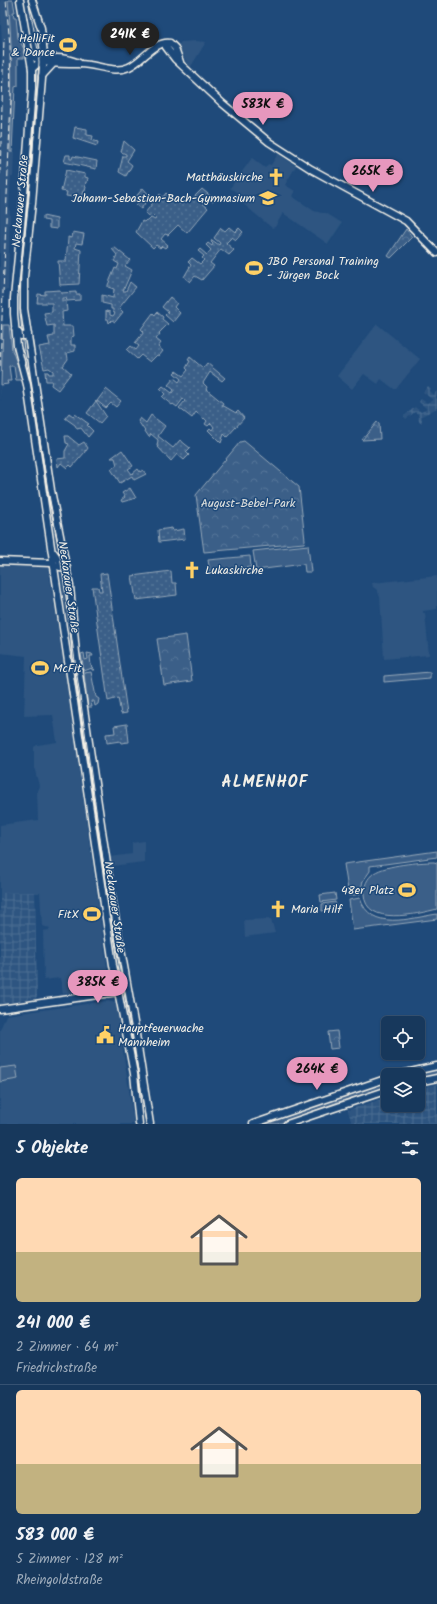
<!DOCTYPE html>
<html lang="de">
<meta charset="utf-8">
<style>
:root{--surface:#17385c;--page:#244365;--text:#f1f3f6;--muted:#9eacbb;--line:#365272;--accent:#e797bd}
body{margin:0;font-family:Kalam,sans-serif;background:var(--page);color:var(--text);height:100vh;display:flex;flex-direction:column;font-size:15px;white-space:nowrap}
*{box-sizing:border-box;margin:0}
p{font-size:13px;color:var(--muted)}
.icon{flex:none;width:22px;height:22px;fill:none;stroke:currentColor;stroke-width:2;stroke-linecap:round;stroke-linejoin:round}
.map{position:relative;height:1124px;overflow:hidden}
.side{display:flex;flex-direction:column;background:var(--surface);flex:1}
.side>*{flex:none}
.fabs{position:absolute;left:381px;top:1016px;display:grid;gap:8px}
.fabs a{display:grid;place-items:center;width:44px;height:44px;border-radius:6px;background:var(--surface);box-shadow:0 1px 3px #0004,0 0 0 1px var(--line);font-size:20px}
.price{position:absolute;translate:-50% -34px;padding:0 9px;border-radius:14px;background:var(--accent);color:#111;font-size:13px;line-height:26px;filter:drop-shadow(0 1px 2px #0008)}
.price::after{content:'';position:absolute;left:50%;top:24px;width:12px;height:9px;margin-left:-6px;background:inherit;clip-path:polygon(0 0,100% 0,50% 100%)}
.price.selected{background:#222;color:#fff}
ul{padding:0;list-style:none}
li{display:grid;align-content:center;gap:8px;height:212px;padding:0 16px}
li+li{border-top:1px solid var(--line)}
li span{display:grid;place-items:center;height:124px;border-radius:6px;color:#555}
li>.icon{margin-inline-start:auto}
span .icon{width:72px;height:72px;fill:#fffc;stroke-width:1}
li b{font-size:17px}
h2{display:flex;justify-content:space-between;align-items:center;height:48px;padding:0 16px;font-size:17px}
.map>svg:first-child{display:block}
.built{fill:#2d5581}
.industrial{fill:url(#industrial-grid)}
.grass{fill:#3a5f88;stroke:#97a8b8}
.forest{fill:url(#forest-crowns);stroke:#97a8b8}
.garden{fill:url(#garden-dots);stroke:#97a8b8}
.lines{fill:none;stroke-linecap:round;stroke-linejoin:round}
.secondary-casing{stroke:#f4f1e8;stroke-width:9}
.primary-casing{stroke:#f4f1e8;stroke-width:9}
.secondary{stroke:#1f4a7a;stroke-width:6}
.primary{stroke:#1f4a7a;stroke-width:6}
.tram{stroke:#f4f1e8;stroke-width:1}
.rail{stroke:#f4f1e8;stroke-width:1;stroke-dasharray:6 3;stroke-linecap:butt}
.labels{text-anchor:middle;stroke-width:3;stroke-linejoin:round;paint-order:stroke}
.poi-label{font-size:12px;fill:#f4f1e8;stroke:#1f4a7a;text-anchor:end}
.street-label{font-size:12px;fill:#f4f1e8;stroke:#1f4a7a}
.park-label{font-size:12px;fill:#e1e2de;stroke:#1f4a7a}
.district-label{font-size:16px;font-weight:bold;letter-spacing:1px;fill:#f4f1e8;stroke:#1f4a7a}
</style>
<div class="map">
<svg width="437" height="1124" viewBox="0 0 437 1124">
<defs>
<pattern id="industrial-grid" width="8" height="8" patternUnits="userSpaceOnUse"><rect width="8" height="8" fill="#2d5581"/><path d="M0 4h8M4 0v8" fill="none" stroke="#4c6e93"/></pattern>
<pattern id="forest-crowns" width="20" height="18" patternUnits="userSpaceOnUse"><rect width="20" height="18" fill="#3a5f88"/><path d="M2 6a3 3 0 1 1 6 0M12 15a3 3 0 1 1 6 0" fill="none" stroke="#577699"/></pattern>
<pattern id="garden-dots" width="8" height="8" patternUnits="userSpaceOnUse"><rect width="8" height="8" fill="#3a5f88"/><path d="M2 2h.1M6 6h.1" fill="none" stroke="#577699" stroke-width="1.8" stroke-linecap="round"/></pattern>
</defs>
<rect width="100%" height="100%" fill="#1f4a7a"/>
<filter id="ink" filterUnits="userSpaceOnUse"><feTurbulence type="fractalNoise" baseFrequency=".025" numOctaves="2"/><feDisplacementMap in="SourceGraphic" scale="8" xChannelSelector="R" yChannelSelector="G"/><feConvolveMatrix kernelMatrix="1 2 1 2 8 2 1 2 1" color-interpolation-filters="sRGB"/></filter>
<g filter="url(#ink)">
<!-- built -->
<path class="built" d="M0,0H8L11,26L12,86L10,152H14L13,177H11L9,210L10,211L8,290H4L0,401V130L2,47Z
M196,41L206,42L190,68L180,51L178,45L181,42Z
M41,64L32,173H29L34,98L35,72V70Z
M278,154L296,166L285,185L295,191L292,196L314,211L322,213H326L342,223L328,244L283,213L275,227L272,228L242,203V196L230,188L252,158L265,168L268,164L271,165Z
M377,324L420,359L396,389H394L381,379L378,384L364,374L352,389L337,376Z
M52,511L61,557L59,559L58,556L50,517Z
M0,564L48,566L66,676L110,987L63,994L60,978L44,980L43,931L49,930L50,928L42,926L40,893H0V825L38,820L37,791L39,786L34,767V747L37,745L57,742L53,715L24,716L26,656L0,653Z
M437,576V609L423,611V613H425L429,655L384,659L380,597L377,590L373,587L372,583Z
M61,581L64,583L70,627L67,625Z
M67,628L71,630L82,711L90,770H87Z
M90,784L92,785L111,911L108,909L88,785Z
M144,841V862L112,866L110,857L132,854V843Z
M108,912L111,915L122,982L119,981Z
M271,919L275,933L245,937L244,920Z
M122,993L125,996L135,1040L143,1091L139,1092Z
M108,1001L116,1003L134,1124H0V1030L6,1015Z"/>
<!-- industrial -->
<path class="industrial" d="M428,386L431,389L429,391L433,395L437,391L436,398L437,399V408L422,416V423L419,422L418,414L415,412L406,419L404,416L415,407L421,412L427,409L419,402L421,399L427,403L433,400L423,392Z
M35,892L37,996L36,998L0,1004V893Z
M437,1084V1124H350L351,1121L348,1110L388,1097V1105H418V1089Z"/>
<!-- grass -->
<path class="grass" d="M8,0H13L15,12H13L14,17H16L18,38L24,49V58H18V86L15,87L12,152H10C12,101 13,51 8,0Z
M3,325H9L12,350L23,380H16L14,366H9L11,381H7L8,384L1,385Z
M308,545L311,572H305L304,564L256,570L253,551Z
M250,556L251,567L210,572L208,560Z
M84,653L85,660L88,659L87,653L92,654L93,656H90L91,666L95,670H92V668L84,671L81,654Z
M91,672L96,697L99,699L98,704L95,706L94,701H91L92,707H88L84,673Z
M430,672V678L384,682V676Z
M437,851V857L370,866V871L363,881L360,894L349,896L344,864Z
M434,862L437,863V909C418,914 365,927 364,894C364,886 367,878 374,873C386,865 419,862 434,862Z
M335,893L336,900L321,902L320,895Z
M360,898C370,932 411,918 437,914V919L353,930L349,900Z
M335,902L337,909L322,911V904Z
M16,1066L18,1079L0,1082V1068Z
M437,1069V1075L418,1079V1075H410Z
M388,1080V1087L338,1102L278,1124H260Z"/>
<!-- forest -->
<path class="forest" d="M406,229L412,237L391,258L388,256Z
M377,422L379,423L380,439L362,440Z
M244,441L299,487L305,540L304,543L204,552L196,495L240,442Z
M186,635L192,681L164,685L157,639Z
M337,1031L339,1048L330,1049L328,1032Z"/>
<!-- garden -->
<path class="garden" d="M75,127L87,129V135L93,136L92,140L98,142L97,146L73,138Z
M124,141L134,150L127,161L132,165L126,176L119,172L123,156H126V154L121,152Z
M66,155H70V159H72L73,156L97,161L96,169L64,162Z
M66,170L85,174V177L88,178L87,183L86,182L85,186L86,187L85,191H84L82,198L66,196L67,192L61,191Z
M143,188L150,196L141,209L136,205L139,202L135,198Z
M202,189L214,199L213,202L204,195L200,201L208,208L187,233L178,225L168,235L165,234L161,239L168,245L165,248L162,246L160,248L156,245L153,248L136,232L142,221L144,222L146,220L148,221L151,218L155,220L156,218L153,215L151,217L145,213L160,194L163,197L166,193L179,204L185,198L190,201Z
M43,216L57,219V229L49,228V221L43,220Z
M229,227L235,232L239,228L243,232L236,240L232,237L226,243L234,250L229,255L221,249L210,263L214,266L202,280L195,276L190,282L184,277L191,265L188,262L192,258L200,264L204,260L202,258L204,256L198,251L200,249L207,255L211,250L206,245L208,243L212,246L213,244L211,242L212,240L219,245L220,243L214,238L221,228L225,231Z
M73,232L84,234L82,244L76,243L75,248L81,250L79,284L60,285L58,261H66L68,239V237L72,238Z
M114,247L130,260L125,266L132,270L123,291H126L130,282L136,287L119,308L123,312L115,322L112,320L109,323L108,319H106V311L110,312V315L113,316L115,313L113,312V309H111V305L102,303V295L113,298L114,289L108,287V285L115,268L117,269L119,264L114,261L117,255L112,249Z
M60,290L61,293L76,292V294H80V300L67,301L66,298H62V301H66L67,311L62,312L63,326H73L74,336L71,337V345H75V351L67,353L68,359L63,366L71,373L58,390L51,385L52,381H46L45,372H48L49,374H53V371L49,368L44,369L39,347L50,345L48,337L54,336V325L47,326L44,313L52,312V303H37L38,294L45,295V291Z
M170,297L177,303L174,307L180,313L173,322L165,315L168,312L162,307Z
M157,312L163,317L162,319L168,324L159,333L160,334L156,339L161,343L158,347L163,351L159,356L157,355L150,362L141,355L137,359L127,350L131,346L136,350L139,346L135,343L144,332L141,329L153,313L155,315Z
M190,357L203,368L207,363L225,378L222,381L210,372L203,383L207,387L206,389L223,403L222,405L236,413L238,411L244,418L227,437L224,434L221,443L208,430L210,428L212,430L214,427L211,423L208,426L205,424L207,421L204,418L203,419L196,412L192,418L179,408L185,401L183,399L177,407L173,404L172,405L162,397L165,394L160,389L163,386L172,393L174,390L168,385L174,378L179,382L181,379L174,373L176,371L183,376L188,370L186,368L190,361L188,360Z
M106,389L121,401L116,407L111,403L106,408L97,401Z
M96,401L106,416L100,423L87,413Z
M69,413L73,416L75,414L89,424L87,425L93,431L88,437L81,428L77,429L75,425L65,418Z
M151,415L165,426L158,436L173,448L180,440L190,448L186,452L189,455L184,460L177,454L171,461L157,446L158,440L151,434L149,437L138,421L140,418L146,423Z
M65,436H68L79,445L84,442L88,448L86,451L85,450V452L72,467L70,465L67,468L61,463L58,467L57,459L65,458V451L69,444L66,443Z
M122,450L133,466L128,469L132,474L138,469L140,472L143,470L146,474L134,480L132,476L120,483L111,469L117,465L115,458H111Z
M130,488L136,498L122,502L121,500L125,497L122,493Z
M172,528L173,531L184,529L185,539L159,542L158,530Z
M171,571L172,583H176L177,595L136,600L132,576Z
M107,573L127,713L121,714L118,698L108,701L92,587H98L99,591H102L100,574Z
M127,724L129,742L121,743L120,741L107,743L106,734L115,733L114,726Z"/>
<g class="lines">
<!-- secondary casing -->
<g class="secondary-casing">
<path id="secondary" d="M170,43L175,48L180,62
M166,47L175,59L222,103L269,142L311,169L406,221L437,253
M28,52C32,55 36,59 40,61C53,65 67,64 80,64C96,64 114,74 129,67C143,61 154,41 170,43
M32,69C45,55 62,56 79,63
M42,76L54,63
M0,561L51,563L60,567L67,568
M0,1009L118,992
M397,1075L437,1066
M418,1082L437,1078
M253,1124L388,1078
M287,1124L388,1090"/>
</g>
<!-- primary casing -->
<g class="primary-casing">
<path id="primary" d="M20,0L32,69V89L24,194L14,298V314L17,346L27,385L113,965L134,1074L139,1124
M32,0L41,28L44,54L32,203L24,277V309L51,490L70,586L76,653L93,770L113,904L135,1028L150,1124
M15,329L21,336H24L28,334
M54,553L61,563L67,568"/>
</g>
<!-- secondary -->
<use href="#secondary" class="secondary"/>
<!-- primary -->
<use href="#primary" class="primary"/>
<!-- tram -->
<path class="tram" d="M28,0L38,50L39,62L32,163L21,271L20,312L24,351L32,389L48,490L59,548L114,937L140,1082L146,1124"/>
<!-- rail -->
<path class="rail" d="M0,174L4,38
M0,366L11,98L10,46L6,0"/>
</g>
</g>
<!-- icons -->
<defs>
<g id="stadium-bare" transform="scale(1.38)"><path d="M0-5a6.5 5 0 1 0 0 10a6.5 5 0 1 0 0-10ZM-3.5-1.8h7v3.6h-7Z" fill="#ffd166" stroke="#1f4a7a" stroke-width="2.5" paint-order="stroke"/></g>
<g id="church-bare" transform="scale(1.38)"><path d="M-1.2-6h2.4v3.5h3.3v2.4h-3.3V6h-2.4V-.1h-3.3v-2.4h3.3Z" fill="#ffd166" stroke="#1f4a7a" stroke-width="2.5" paint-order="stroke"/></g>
<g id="school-bare" transform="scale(1.38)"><path d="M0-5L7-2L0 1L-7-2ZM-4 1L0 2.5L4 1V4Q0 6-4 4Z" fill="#ffd166" stroke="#1f4a7a" stroke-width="2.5" paint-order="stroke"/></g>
<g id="civic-bare" transform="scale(1.38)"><path d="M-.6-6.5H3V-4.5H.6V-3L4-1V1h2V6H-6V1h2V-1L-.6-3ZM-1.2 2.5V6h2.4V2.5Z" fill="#ffd166" stroke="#1f4a7a" stroke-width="2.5" paint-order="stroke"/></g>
</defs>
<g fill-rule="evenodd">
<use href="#stadium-bare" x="68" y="45"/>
<use href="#church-bare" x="276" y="177"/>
<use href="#school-bare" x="268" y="198"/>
<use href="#stadium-bare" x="254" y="268"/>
<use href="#church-bare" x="192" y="570"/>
<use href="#stadium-bare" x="40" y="668"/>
<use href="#stadium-bare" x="407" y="890"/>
<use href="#church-bare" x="278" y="909"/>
<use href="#stadium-bare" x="92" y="914"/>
<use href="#civic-bare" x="105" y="1035"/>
</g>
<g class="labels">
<!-- poi labels -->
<g class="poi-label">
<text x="55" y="42">HelliFit<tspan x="55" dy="14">&amp; Dance</tspan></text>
<text x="263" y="181">Matthäuskirche</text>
<text x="255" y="202">Johann-Sebastian-Bach-Gymnasium</text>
<text x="267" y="265" text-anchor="start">JBO Personal Training<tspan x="267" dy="14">- Jürgen Bock</tspan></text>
<text x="205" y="574" text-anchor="start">Lukaskirche</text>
<text x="53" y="672" text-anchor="start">McFit</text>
<text x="394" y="894">48er Platz</text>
<text x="291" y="913" text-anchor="start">Maria Hilf</text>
<text x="79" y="918">FitX</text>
<text x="118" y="1032" text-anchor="start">Hauptfeuerwache<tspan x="118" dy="14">Mannheim</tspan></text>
</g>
<!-- street labels -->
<g class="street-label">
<text transform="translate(20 201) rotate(-85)" y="4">Neckarauer Straße</text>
<text transform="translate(69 587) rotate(82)" y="4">Neckarauer Straße</text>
<text transform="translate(115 907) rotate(82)" y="4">Neckarauer Straße</text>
</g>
<!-- park labels -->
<g class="park-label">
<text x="248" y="507">August-Bebel-Park</text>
</g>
<!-- district labels -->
<g class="district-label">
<text x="265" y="787">ALMENHOF</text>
</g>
</g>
</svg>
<div class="fabs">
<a><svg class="icon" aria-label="locate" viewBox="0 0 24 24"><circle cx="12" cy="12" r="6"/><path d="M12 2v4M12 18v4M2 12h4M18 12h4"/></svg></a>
<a><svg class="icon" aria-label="layers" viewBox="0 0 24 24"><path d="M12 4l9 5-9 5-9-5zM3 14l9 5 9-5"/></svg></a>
</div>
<b class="price selected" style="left:130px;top:56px">241K €</b>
<b class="price" style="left:263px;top:126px">583K €</b>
<b class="price" style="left:373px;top:193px">265K €</b>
<b class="price" style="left:98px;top:1004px">385K €</b>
<b class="price" style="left:317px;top:1091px">264K €</b>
</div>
<section class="side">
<h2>5 Objekte<svg class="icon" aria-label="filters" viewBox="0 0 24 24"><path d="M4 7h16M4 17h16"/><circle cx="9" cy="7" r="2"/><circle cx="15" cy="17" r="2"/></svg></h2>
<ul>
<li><span style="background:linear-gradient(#ffd9b3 60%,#c2b280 0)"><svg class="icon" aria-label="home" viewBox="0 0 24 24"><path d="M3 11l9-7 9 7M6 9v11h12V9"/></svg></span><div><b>241 000 €</b><p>2 Zimmer · 64 m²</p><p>Friedrichstraße</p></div></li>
<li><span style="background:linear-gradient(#ffd9b3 60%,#c2b280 0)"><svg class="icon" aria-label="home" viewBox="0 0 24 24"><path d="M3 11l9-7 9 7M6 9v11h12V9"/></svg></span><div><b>583 000 €</b><p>5 Zimmer · 128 m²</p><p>Rheingoldstraße</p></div></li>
</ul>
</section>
